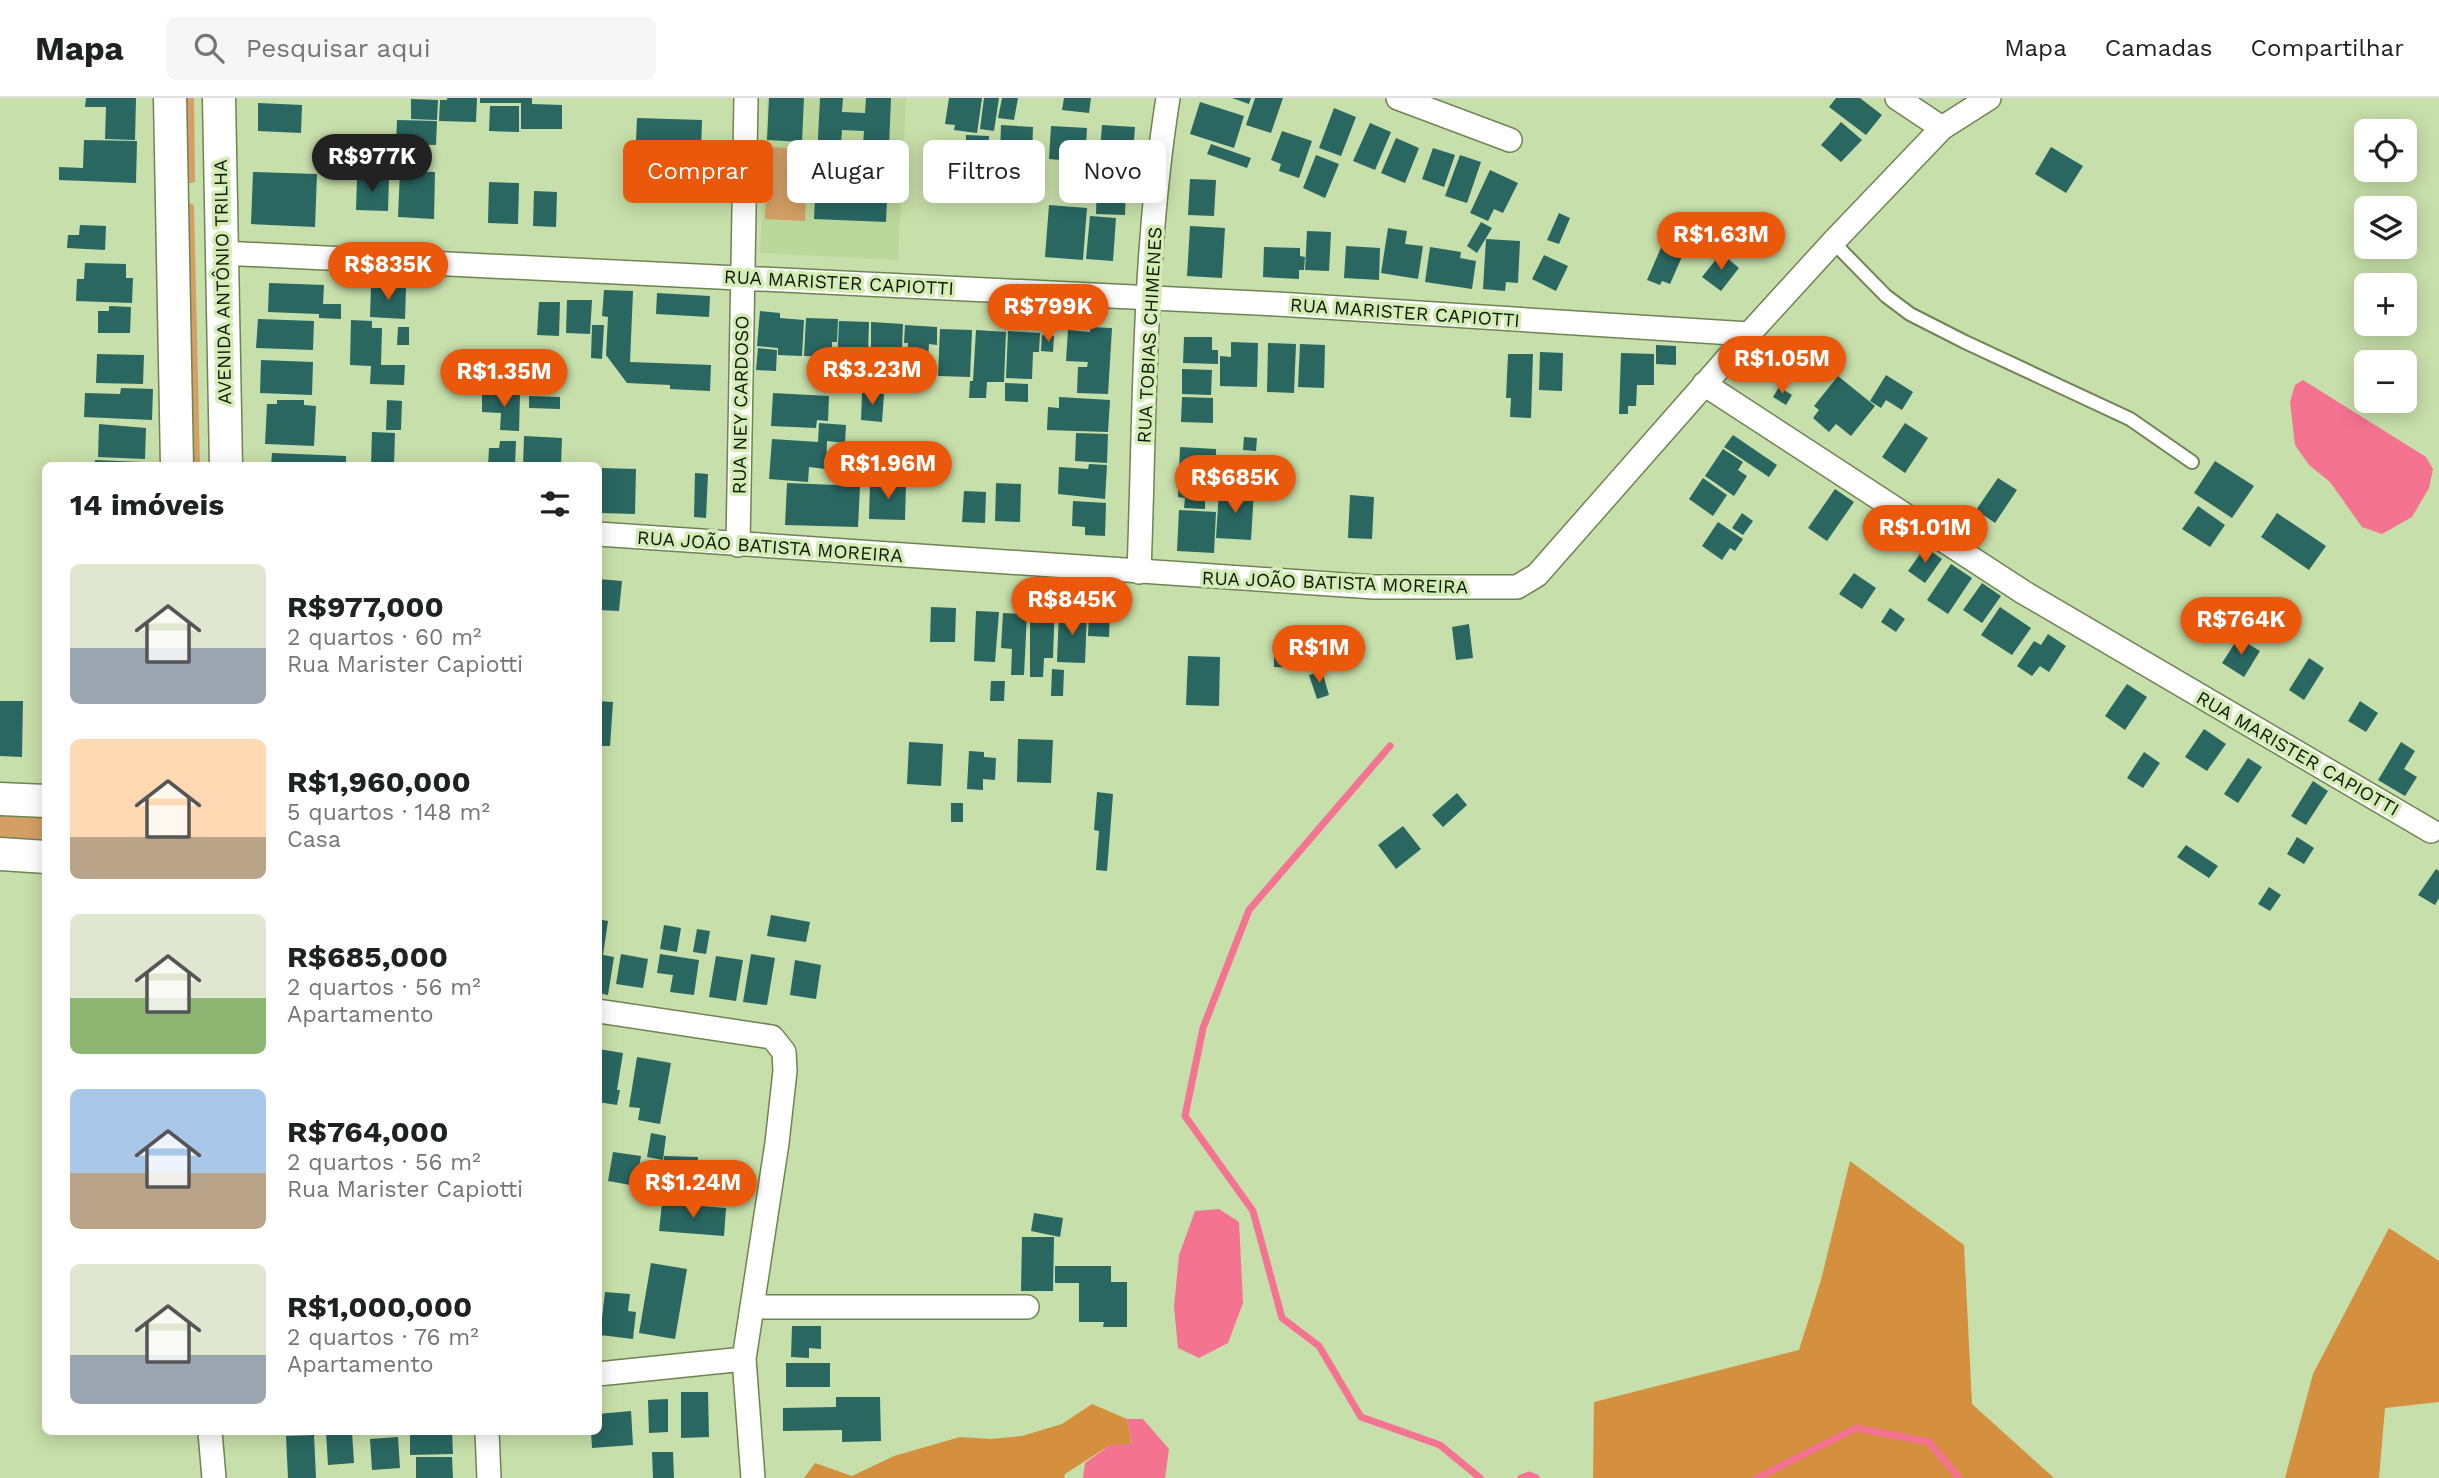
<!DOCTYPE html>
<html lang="pt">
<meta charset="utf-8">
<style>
:root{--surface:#fff;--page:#f6f6f6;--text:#202124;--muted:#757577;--line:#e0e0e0;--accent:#ea580c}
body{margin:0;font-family:"Work Sans",sans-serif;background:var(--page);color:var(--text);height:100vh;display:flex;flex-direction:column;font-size:26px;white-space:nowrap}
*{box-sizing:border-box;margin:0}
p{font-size:23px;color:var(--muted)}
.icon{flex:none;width:38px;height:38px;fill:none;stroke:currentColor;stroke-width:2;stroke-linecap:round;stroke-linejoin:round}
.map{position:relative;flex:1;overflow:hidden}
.panel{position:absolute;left:42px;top:364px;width:560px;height:973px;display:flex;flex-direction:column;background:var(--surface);border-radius:10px;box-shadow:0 4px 18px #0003}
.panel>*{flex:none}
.hud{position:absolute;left:623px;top:42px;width:665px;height:63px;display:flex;gap:14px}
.fabs{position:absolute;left:2354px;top:21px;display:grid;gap:14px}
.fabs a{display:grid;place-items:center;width:63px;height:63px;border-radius:10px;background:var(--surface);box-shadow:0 4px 18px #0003;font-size:35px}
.price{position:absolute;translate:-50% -60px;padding:0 16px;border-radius:24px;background:var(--accent);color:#fff;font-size:23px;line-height:46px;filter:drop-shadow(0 2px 4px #0008)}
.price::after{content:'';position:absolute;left:50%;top:42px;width:21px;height:16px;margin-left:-10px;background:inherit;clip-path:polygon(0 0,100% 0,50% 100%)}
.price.on{background:#222;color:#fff}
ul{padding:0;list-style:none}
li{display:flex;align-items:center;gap:21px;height:175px;padding:0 28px}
li span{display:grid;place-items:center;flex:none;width:196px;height:140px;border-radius:10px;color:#555}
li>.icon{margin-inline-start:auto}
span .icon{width:84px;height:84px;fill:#fffc;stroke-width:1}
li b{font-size:30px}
h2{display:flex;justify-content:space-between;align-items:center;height:84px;padding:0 28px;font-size:30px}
.tag{padding:0 24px;border-radius:10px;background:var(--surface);box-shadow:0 4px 18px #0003;font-size:24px;line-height:63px}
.tag.on{background:var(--accent);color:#fff}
header{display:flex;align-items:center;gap:42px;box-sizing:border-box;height:98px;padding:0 35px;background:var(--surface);border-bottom:2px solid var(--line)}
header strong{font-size:33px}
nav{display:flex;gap:38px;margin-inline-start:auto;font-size:24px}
.search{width:490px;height:63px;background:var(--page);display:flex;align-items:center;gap:18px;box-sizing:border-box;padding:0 24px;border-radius:10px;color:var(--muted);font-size:26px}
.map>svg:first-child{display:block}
.built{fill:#bcd79b}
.green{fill:#d49f65}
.forest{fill:#d4903e}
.water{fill:#f37391}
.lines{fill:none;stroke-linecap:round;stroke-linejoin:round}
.stream{stroke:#f37391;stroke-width:7}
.building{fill:#2a6761;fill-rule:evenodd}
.lane-casing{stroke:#6e8452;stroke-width:16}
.street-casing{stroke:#6e8452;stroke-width:26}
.secondary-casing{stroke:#6e8452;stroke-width:35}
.lane{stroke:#fff;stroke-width:12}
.street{stroke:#fff;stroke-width:23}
.secondary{stroke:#fff;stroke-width:32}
.labels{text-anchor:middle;stroke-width:7;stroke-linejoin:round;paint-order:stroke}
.street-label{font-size:19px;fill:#111905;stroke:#d4ecb6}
</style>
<header>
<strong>Mapa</strong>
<div class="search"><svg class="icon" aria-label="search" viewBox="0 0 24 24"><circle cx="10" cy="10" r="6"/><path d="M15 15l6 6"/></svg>Pesquisar aqui</div>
<nav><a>Mapa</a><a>Camadas</a><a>Compartilhar</a></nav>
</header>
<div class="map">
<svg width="2439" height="1380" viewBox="0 0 2439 1380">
<rect width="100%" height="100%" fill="#c7dfaa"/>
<!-- built -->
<path class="built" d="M767,0H906L898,162L760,155Z"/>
<!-- green -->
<path class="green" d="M183,0H194L195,84L186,86Z
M768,49L808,51L805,123L765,121Z
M187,104L194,107L200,367H189Z
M0,713L45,715V742L0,740Z"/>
<!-- forest -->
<path class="forest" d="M1850,1063L1964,1147L1972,1306L2054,1380H1593L1594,1304L1799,1252L1821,1182Z
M2389,1130L2439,1163V1304L2385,1310L2379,1380H2285L2313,1276Z
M1092,1306L1127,1321L1132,1347H1110L1065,1376L1064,1380H804L815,1365L852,1378L894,1358L960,1339L991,1341L1022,1338L1062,1326Z"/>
<!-- water -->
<path class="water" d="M2303,282L2426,359L2433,371L2429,390L2412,419L2382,436L2362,429L2330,384L2309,367L2295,347L2290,304L2295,287Z
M1219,1111L1239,1124L1243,1205L1228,1245L1199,1260L1178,1250L1174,1209L1179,1157L1195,1113Z
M1127,1321H1143L1169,1351L1165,1380H1083L1085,1365L1110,1347L1132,1346Z"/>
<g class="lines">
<!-- stream -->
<path class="stream" d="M1390,648L1249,812L1203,930L1185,1018L1253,1113L1282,1220L1319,1248L1361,1319L1440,1347L1480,1380
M1521,1380L1529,1377L1536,1380
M1757,1380L1856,1330L1929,1344L1959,1380"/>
</g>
<!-- building -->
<path class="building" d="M86,0H136L135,42L105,41L106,9H85Z
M447,0H477L476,24L439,23L440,2H447Z
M480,0H532V6L562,7V31H521V5H480Z
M769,0H804L802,44L767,42Z
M820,0H843L842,14L865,15L866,0H891L886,124L814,121ZM842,32L864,33L863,47L841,46Z
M949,0H982L977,35L954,32L955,27L945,26Z
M984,0H999L994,33L980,31Z
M1002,0H1018L1014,22L998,20Z
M1064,0H1091L1089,15L1062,12Z
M1232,0H1251L1249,6Z
M1255,0H1283L1271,35L1246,27Z
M1836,0H1860L1882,17L1866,37L1829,9Z
M411,1L438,2L437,22L411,21Z
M1200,4L1244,18L1234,50L1190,36Z
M258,5L302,7L301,35L258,33Z
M490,8H519V34L489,33Z
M1334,10L1356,19L1341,58L1319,50Z
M637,20L702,22L701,55L654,54V43H636Z
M397,22L437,23L436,47L396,46Z
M1841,24L1862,42L1841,64L1821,47Z
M1370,25L1391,34L1375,72L1353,63Z
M1001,27L1033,29L1032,59L1000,57Z
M1102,27L1135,29L1132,68L1099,66Z
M1051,28L1087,30L1085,64L1049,61Z
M1282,33L1312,43L1299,80L1279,73L1281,66L1271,62Z
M966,37L989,38L988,56L966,55Z
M1396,40L1419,50L1405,85L1381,75Z
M84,42L137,43L136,85L59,82V69L83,70Z
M1211,46L1251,60L1247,70L1207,56Z
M2051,49L2083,68L2066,95L2035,76Z
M1433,50L1455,57L1444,89L1422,81Z
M1316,57L1339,66L1325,100L1303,90Z
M1460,57L1481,64L1467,105L1445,98Z
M1070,64L1087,66L1086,77L1069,75Z
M1093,68L1127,70L1126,81L1093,79Z
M1490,72L1518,85L1503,115L1494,111L1488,123L1470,115Z
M400,73L435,74L434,121L398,119Z
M253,74L317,76L315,129L251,126Z
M357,79L389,80L388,113L356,112Z
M1190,81L1216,82L1214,118L1188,117Z
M489,84L519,85L518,126L488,125Z
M1097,85H1126L1125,117L1096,116Z
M534,93L557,94L556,129L533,128Z
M1049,107L1087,110L1083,162L1045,159Z
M1559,115L1570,120L1559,146L1547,142Z
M1090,118L1116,120L1113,163L1086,161Z
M1481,124L1492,130L1477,155L1467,148Z
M80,127L106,128L105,152L67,150L68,137H79Z
M1190,128L1225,130L1222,180L1187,178Z
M1388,130L1407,133L1405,146L1423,148L1418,181L1381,175Z
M1307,133L1331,134L1329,173L1305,172Z
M1486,141L1520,143L1518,185L1506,184L1505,193L1483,191Z
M1663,145L1684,154L1670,186L1662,183L1660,187L1647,182Z
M1346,148L1380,150L1379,182L1344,180Z
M1264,149L1300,150V158L1305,159L1304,172H1299V181L1263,179Z
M1430,149L1461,154L1460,160L1476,163L1472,191L1425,184Z
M1721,155L1739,170L1721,193L1702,179Z
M1544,157L1568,168L1556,193L1532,181Z
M85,165L126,166V180H133L132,205L76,203L77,181H84Z
M269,185L324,187L323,206H341V221L319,220V216L268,214Z
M371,188L406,189L405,221L370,219Z
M604,192L633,193L630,264L711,267L710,293L670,291V287L627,285L606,257L608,219L602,218Z
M657,195L710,198L709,219L656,216Z
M567,202H592L590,236L566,235Z
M539,204H560L559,238L537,237Z
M109,208L131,209L130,235H98V213H109Z
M760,213L780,215V220L804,222L802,258L778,257V250L757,248Z
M806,220L838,221L837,244H832V259L804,258Z
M258,221L314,223L313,252L256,250Z
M351,222L372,223V230H382L381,267H405L404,287L370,286L371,268L350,267Z
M839,223L869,224L868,256H862L861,270L845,269V290L832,289L833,267H837Z
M871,224L903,226L901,276L871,274Z
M592,227H604L602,261L591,260Z
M905,227L937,229V247L929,246L928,261L907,260L908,245H904Z
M398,229H409V247H397Z
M1090,229L1112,230L1108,296L1077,295L1078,269H1087L1088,264L1066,263L1068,232L1090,234Z
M940,231L972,232L970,279L938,278Z
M976,232L1006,234L1004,284H987L986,300H969L970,283H973Z
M1008,233L1040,235L1039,254H1033L1032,281L1006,280Z
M1042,237L1054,238L1053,254L1041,253Z
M1184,239H1212V252H1218V266L1183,265Z
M1231,244L1258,245L1257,289L1220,288V258L1231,259Z
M1268,245L1296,246L1294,295L1267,294Z
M1300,246L1325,247L1324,290L1298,289Z
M1656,247L1676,248V267L1656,266Z
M758,250L777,252L776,273L756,272Z
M1540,254L1563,255L1562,293L1539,292Z
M1621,255L1654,256V287H1637L1636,308H1628V316H1619Z
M97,256L144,257L143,286L96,285Z
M1508,256H1533L1531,320L1510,319L1511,300H1506Z
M261,262L313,264L312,297L260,295Z
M1182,271L1212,272L1211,297L1182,296Z
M1886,277L1913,294L1902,312L1886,302L1881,310L1870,303Z
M1838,278L1875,308L1851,338L1836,326L1829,334L1813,320L1819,312L1814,308Z
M1005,285L1028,286V304L1005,303Z
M1779,289L1792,297L1786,307L1773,299Z
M121,290L153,291L152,322L84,319L85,295L120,296Z
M482,294L520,296L519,333L500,332L501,315L482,314Z
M773,295L829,298L828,323L817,322L816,330L771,328Z
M862,295L884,296L882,324L861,322Z
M529,298L560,299V311L529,310Z
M1059,299L1110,302L1108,334L1047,332L1048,309L1059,310Z
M1182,299L1213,300V325L1181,324Z
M277,302H304V307L316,308L314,348L265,346L267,306H277Z
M387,302L402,303L401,332H386Z
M819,325L846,327L845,345L827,343L826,371L809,369L808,384L769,381L772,341L818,344Z
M1905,325L1928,340L1905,375L1882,359Z
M99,326L146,330L145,361L98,359Z
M372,334L395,335L394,368H371Z
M1076,335L1108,336L1107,365L1075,363Z
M1733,337L1777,367L1769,379L1724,349Z
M524,338L562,340L561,368H523Z
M1244,339L1257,340L1256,353L1243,352Z
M500,343H516L515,368H488L489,350H499Z
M1180,349L1216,351V374L1179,373Z
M1723,351L1743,364L1738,372L1747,378L1734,398L1705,378Z
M272,355L346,358V368H271Z
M95,362L142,364V368H95Z
M2215,363L2254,388L2232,420L2194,395Z
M1089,366L1107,367L1105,401L1058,396L1059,369L1088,371Z
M602,370L636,371L635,416L600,415Z
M695,375L708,376L706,420L694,419Z
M1179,376L1214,378L1213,401H1205V411L1184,410L1185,400L1178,399Z
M1703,380L1727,397L1713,418L1689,401Z
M1998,380L2017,392L1995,425L1976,412Z
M870,384L906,385L905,422L869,421Z
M787,385L860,388L858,429L785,427Z
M996,385L1021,386L1020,424L995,423Z
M1835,391L1854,404L1827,443L1808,430Z
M1219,392L1254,393L1251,442L1216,440Z
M964,393L986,394L985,425L962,424Z
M1350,397L1374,399L1372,441L1348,440Z
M1073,403L1106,405L1105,438L1085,437V429L1072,428Z
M2198,408L2225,427L2210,449L2182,431Z
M1179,412L1216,414L1214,455L1177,453Z
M1742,415L1753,423L1743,437L1732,430Z
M2277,415L2326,448L2309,472L2261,439Z
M1718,424L1743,441L1735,453L1730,450L1722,462L1702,448Z
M1925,449L1942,461L1925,485L1908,473Z
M1951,466L1972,480L1948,516L1927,502Z
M1854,475L1876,490L1862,511L1839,496Z
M598,481L622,483L619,513L598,512Z
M1982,485L2001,498L1982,525L1963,512Z
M1041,501H1055L1053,560H1044L1043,579H1030V516L1040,517Z
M931,509L956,510L955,544H930Z
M2000,509L2031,530L2012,557L1981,537Z
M1890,510L1905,521L1896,534L1881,524Z
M976,513L999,514L995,564L974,563Z
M1059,513L1087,514L1085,565L1057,564Z
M1003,515L1027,516L1024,577H1011L1012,551L1001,550Z
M1089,515L1110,516L1109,539L1088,538Z
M1469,526L1473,560L1456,562L1452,529Z
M1316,529L1339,530L1338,552L1329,551V562L1315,561V556H1306V546L1316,547Z
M2048,536L2066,548L2049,574L2040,568L2032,578L2017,568L2034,543L2041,547Z
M2238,540L2260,553L2244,579L2222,565Z
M1274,551H1299V570L1274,569Z
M1188,558L1220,559L1219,608L1186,607Z
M2309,560L2324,570L2304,602L2289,592Z
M1052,571L1064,572L1063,598H1051Z
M1322,573L1329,597L1317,601L1309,577Z
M991,583H1005L1004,603H990Z
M2127,586L2147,599L2125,632L2105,618Z
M0,603H23L22,659L0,658Z
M598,603L613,604L610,648H602L600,668H598Z
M2360,603L2378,615L2366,634L2348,623Z
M2204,631L2226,646L2207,673L2185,659Z
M1018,641L1053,642L1051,685L1017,684Z
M909,644L943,646L941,688L907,686Z
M2401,644L2415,653L2404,671L2417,679L2405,698L2378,682Z
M969,653L984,654V659L996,660L995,682L983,681V692L967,691Z
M2144,654L2160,665L2143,690L2127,680Z
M2248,660L2262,669L2238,705L2224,696Z
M2313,683L2328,693L2306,727L2291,718Z
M1097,694L1113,696L1107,773L1096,772L1099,733L1094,732Z
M1457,695L1467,707L1443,729L1432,717Z
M951,705H963V724H951Z
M1403,728L1421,751L1396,771L1378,747Z
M2297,739L2314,750L2304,766L2287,756Z
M2186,747L2218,768L2209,780L2177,759Z
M2436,771L2439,773V800L2435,807L2418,797Z
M2269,789L2281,797L2270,813L2258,806Z
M771,817L810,824L806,844L767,838Z
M598,821L608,823L603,857L614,859L608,897L598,895Z
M664,827L681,830L677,854L660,851Z
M697,831L710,833L706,856L693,854Z
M621,856L648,861L643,890L616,886Z
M660,856L699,862L694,897L670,894L673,877L657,875Z
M751,856L775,860L767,907L743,904Z
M716,858L743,862L736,903L709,899Z
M795,862L821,867L816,901L790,897Z
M598,951L623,955L617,992H620L617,1007L598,1004Z
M637,959L671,965L660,1026L638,1022L640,1010L629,1009Z
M651,1035L666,1038L663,1062L647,1059Z
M613,1054L641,1058L636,1088L608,1083Z
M664,1058L698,1059L697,1085L663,1084Z
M662,1105L726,1110L724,1138L659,1133Z
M1034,1115L1063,1120L1060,1139L1031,1133Z
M1022,1139H1054L1053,1193H1021Z
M651,1165L687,1171L675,1241L639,1235Z
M1055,1168H1111V1184H1127V1229H1103L1104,1224H1079V1185H1055Z
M605,1194L630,1196L628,1213L636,1214L633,1241L600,1237Z
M792,1228H821V1251L809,1250V1260L791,1259Z
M786,1265H830V1289H786Z
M681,1294H708L709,1339L681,1340Z
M836,1299H880L881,1343L842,1344V1332L783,1333V1310L836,1309Z
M668,1301V1334L649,1335L648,1302Z
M631,1313L633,1347L592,1350L591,1334H598V1316Z
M326,1334H352L354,1365L328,1367Z
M410,1334H452L453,1356L410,1357Z
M314,1337L316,1380H288L286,1338Z
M398,1339L400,1370L372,1372L370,1341Z
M652,1354H673L674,1380H653Z
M416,1359H452L453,1380H416Z"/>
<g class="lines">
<!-- lane casing -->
<g class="lane-casing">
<path id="lane" d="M1833,144L1886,198L1910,216L1965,244L2130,321L2192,364"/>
</g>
<!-- street casing -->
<g class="street-casing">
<path id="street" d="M1398,0L1510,42
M1897,0L1942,30
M222,155L1277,206L1749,236
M1704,286L2023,494L2431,733
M598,436L1374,489H1517L1537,477L1749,236L1833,144L1942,30L1989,0
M738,447L746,0
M1139,474C1145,317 1143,156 1168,0
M598,913L772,939L784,954L785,973L777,1045L744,1261L753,1380
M753,1209H1027
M598,1276L744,1261
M210,1334L214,1380
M487,1334L489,1380"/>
</g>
<!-- secondary casing -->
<g class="secondary-casing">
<path id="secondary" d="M170,0L177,368
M219,0L226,368
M0,701L46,703
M0,756L46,759"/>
</g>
<!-- lane -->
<use href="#lane" class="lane"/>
<!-- street -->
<use href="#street" class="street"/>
<!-- secondary -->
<use href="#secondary" class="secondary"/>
</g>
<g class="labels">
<!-- street labels -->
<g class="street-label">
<text transform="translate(222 184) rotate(-91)" y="7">AVENIDA ANTÔNIO TRILHA</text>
<text transform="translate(839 184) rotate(3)" y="7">RUA MARISTER CAPIOTTI</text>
<text transform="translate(1405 214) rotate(4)" y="7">RUA MARISTER CAPIOTTI</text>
<text transform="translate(1149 237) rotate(-87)" y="7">RUA TOBIAS CHIMENES</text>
<text transform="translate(740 307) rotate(-89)" y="7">RUA NEY CARDOSO</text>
<text transform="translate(770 448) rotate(4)" y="7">RUA JOÃO BATISTA MOREIRA</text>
<text transform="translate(1335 484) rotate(2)" y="7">RUA JOÃO BATISTA MOREIRA</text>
<text transform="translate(2298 655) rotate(30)" y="7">RUA MARISTER CAPIOTTI</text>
</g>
</g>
</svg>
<div class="fabs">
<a><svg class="icon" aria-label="locate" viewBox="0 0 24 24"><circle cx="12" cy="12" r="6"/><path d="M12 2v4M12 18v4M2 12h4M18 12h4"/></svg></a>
<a><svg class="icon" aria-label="layers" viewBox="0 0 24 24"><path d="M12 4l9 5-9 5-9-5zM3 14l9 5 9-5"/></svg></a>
<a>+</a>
<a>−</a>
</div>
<b class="price on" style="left:372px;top:96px">R$977K</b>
<b class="price" style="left:1721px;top:174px">R$1.63M</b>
<b class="price" style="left:388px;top:204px">R$835K</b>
<b class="price" style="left:1048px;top:246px">R$799K</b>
<b class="price" style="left:1782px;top:298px">R$1.05M</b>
<b class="price" style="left:872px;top:309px">R$3.23M</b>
<b class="price" style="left:504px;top:311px">R$1.35M</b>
<b class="price" style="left:888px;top:403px">R$1.96M</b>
<b class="price" style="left:1235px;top:417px">R$685K</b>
<b class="price" style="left:1925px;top:467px">R$1.01M</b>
<b class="price" style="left:1072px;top:539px">R$845K</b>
<b class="price" style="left:2241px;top:559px">R$764K</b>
<b class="price" style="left:1319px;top:587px">R$1M</b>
<b class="price" style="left:693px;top:1122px">R$1.24M</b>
<div class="hud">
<a class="tag on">Comprar</a>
<a class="tag">Alugar</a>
<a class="tag">Filtros</a>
<a class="tag">Novo</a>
</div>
<section class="panel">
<h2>14 imóveis<svg class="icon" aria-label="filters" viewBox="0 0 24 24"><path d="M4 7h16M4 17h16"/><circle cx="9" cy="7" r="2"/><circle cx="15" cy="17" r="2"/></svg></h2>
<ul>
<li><span style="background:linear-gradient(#dfe7d0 60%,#9aa5b1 0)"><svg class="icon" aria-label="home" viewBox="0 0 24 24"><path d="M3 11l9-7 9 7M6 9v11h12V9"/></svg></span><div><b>R$977,000</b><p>2 quartos · 60 m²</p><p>Rua Marister Capiotti</p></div></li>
<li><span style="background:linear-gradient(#ffd9b3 70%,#b9a48a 0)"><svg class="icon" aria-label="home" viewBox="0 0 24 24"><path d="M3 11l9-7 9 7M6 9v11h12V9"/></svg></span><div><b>R$1,960,000</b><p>5 quartos · 148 m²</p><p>Casa</p></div></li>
<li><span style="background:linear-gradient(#dfe7d0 60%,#8fb573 0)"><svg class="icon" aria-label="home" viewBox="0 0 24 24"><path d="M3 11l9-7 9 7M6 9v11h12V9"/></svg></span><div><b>R$685,000</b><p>2 quartos · 56 m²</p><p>Apartamento</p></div></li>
<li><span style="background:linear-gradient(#a9c7e8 60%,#b9a48a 0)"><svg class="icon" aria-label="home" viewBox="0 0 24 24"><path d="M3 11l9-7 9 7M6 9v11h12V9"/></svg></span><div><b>R$764,000</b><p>2 quartos · 56 m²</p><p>Rua Marister Capiotti</p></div></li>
<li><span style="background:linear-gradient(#dfe7d0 65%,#9aa5b1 0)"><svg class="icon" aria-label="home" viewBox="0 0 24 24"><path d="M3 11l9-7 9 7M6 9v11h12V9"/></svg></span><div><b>R$1,000,000</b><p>2 quartos · 76 m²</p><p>Apartamento</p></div></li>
</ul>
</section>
</div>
